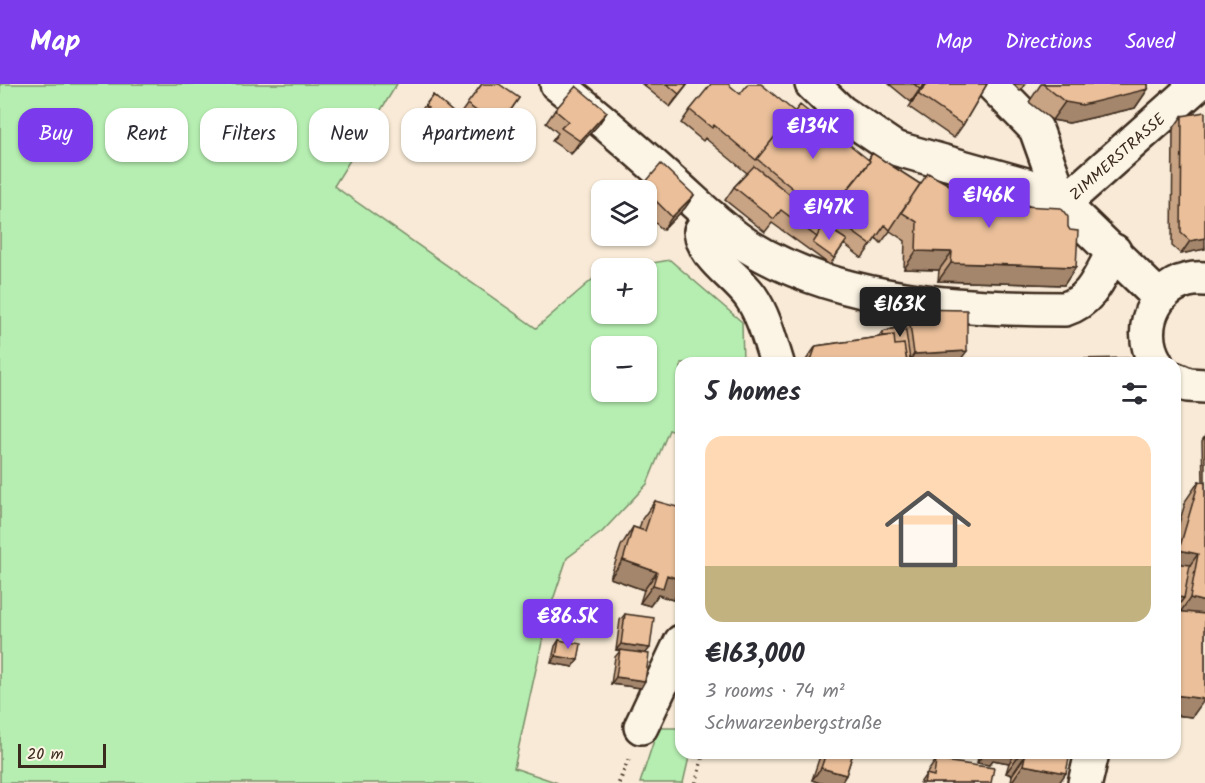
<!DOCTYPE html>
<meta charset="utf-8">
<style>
:root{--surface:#fff;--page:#f7f7f7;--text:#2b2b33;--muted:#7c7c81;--line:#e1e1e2;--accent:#7c3aed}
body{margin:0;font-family:Kalam,sans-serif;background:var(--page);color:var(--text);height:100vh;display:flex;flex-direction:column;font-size:22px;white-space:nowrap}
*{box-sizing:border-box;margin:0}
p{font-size:20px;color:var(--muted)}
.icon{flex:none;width:33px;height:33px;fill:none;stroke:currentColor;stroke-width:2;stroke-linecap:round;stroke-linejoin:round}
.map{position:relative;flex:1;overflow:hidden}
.side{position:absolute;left:675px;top:273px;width:506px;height:402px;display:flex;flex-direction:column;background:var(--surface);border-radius:18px;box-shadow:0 2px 4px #0004}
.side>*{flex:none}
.guide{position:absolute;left:18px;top:24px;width:567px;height:54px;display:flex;gap:12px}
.fabs{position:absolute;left:591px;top:96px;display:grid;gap:12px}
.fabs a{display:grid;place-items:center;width:66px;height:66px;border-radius:12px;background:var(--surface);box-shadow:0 2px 4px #0004;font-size:30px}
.scale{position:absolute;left:18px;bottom:15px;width:88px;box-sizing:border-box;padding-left:6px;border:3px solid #3b2a1e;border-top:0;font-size:16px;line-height:21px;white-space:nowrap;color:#3b2a1e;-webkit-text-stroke:4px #fcf5e5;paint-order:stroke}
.price{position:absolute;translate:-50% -51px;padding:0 14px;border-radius:6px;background:var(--accent);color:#fff;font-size:20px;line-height:39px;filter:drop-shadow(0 2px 3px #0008)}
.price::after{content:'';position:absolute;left:50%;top:36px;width:18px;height:14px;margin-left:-9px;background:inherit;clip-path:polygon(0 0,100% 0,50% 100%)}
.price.selected{background:#222;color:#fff}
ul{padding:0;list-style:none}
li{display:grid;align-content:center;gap:12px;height:318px;padding:0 30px}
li+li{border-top:2px solid var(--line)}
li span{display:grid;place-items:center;height:186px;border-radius:18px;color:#555}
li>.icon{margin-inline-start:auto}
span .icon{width:108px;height:108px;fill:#fffc;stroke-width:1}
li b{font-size:26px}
h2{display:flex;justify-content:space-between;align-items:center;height:72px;padding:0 30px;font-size:26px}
.pill{padding:0 21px;border-radius:18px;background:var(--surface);box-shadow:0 2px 4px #0004;font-size:21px;line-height:54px}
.pill.selected{background:var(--accent);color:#fff}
header{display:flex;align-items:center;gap:36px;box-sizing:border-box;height:84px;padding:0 30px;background:var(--accent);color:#fff}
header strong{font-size:28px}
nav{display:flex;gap:33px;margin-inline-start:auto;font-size:21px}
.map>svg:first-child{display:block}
.green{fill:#b6eeb1;stroke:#788c68;stroke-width:1.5;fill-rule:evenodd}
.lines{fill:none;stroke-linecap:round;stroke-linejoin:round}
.minor-casing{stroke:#3b2a1e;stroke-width:38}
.path{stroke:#3b2a1e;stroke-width:4;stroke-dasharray:1.5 4.5;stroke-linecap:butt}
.minor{stroke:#fcf5e5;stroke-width:33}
.wall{fill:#c9a484;stroke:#3b2a1e;stroke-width:1.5}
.shaded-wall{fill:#a4866c;stroke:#3b2a1e;stroke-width:1.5}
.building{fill:#eabf9a;stroke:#3b2a1e;stroke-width:1.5}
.labels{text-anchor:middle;stroke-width:6;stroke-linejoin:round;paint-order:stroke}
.street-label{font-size:16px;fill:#3b2a1e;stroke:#fcf5e5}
</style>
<header>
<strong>Map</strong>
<nav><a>Map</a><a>Directions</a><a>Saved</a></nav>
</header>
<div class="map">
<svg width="1205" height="699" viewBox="0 0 1205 699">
<rect width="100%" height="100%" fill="#f8ead6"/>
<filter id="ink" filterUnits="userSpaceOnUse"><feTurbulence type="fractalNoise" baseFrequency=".0167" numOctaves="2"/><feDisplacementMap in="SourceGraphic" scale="12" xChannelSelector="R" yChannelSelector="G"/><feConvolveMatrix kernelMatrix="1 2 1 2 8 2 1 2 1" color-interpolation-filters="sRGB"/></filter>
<g filter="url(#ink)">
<!-- green -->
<path class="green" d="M0,0H397L334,102L536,244L601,188L602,230H646V184H623L670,176L742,238L743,279H681V350L669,346L647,400L602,448L567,474L548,531L514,684L558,699H0ZM602,262H646V308H602Z
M658,644H681V669H690L683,699H640Z"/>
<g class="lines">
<!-- minor casing -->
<g class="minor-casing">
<g id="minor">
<path d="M557,0C597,31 634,64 671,97C696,119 720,144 748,162C837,218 962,225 1065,225C1093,216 1100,191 1114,167"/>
<path d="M812,0L841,28L894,64L1026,101L1063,120L1159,213"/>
<path d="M992,0L1036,45L1063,120"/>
<path id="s1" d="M1063,120L1198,0"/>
<path d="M711,133L701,147C705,176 735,190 751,213C764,232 770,257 777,279"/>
<path d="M1156,279C1133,242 1159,191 1205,195"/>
<path d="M1174,295L1188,301L1205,302"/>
<path d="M641,643L681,558"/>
<path d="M1085,699L1092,669"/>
</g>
</g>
<!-- path -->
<path class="path" d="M619,699L630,672
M696,699L703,669"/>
<!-- minor -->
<use href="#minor" class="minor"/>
</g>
<!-- wall -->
<path class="wall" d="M482,0L519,14L490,56L458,33Z
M642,0H688L670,23Z
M889,0H987L963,41L954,54L909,23L915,14L911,18Z
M1013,0H1025L1020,7Z
M1041,0H1148V5L1135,24L1069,39L1052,36L1029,18Z
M740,10L795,28L868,76L872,69L920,100L983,120L1068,143L1076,183L1064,201L938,197L939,186L904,185L905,157L890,147L881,159L876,154L862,174L844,160L830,181L772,139L765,148L725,116L734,103L747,89L705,54L703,57L681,39L690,26Z
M433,11L456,31L440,52L420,35L423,31L420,28Z
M555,26L607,28L598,41L571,70L552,57L558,49L546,39Z
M1182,32L1205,165L1181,170L1172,162L1173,45Z
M646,106L694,111L685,124L663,146L646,130Z
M908,225L958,279H804L816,262L879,253L883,248L899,243V238Z
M1205,352V614L1192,633L1174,631V527H1178L1179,521L1174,520V456L1186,416L1199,397L1203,398L1202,357Z
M655,417L673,516L658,511L650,522L640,519L644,506L610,494L621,462L633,443L639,445L642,435Z
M625,530L645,570L641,604L611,600L615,573L620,567L616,566L620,536Z
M559,556L573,583L551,579L555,562Z
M821,669H853L846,691L841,699H820L812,696Z
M955,669H1070L1011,699L1012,691L1006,689L1009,679L993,676L989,681L977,679L978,673Z
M936,676L991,699H920Z"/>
<!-- shaded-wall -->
<path class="shaded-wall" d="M687,0H688L670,23L679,10Z
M925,0H928L911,18L920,5Z
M1148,5L1135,24L1069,39L1052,36L1065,18Z
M607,28L598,41L571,70L580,57Z
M694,111L685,124L663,146L672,133Z
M1205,154V165L1181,170L1190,157Z
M916,167L952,168L939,186L904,185Z
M951,179L1076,183L1064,201L938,197Z
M967,267L958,279H897L910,276L914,270Z
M1179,466L1198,470L1185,488L1174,486V473Z
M623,476L657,488L644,506L610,494Z
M667,491L681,496V505L673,516L658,511L650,522L640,519L653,501Z
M1174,512L1184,514L1179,521L1174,520Z
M1190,514L1205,518V539L1177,533Z
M621,560L650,564L645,570L616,566Z
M556,572L578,576L573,583L551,579Z
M616,593L645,597L641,604L611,600Z
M1174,611L1205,615L1192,633L1174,631Z
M955,669H981L978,673Z
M984,669H1016L1009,679L993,676L989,681L977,679Z
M1019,671L1025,672L1012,691L1006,689Z
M1023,681L1066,689L1059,699H1011Z
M821,684L846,691L841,699H820L812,696Z"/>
<!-- building -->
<path class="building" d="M482,0H499L519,14L499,43L467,20Z
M667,0H687L679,10Z
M711,0H728L740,10L748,0H761L795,28L756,76L714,41L712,44L690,26Z
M914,0H925L920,5Z
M927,0H987L963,41L918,10Z
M1043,0H1148V5L1082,21L1065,18Z
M576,2L607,28L580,57L561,44L568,37L555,26Z
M433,11L456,31L444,45L425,29L428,24L425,22Z
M800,21L870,77L826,132L757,75Z
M1205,28V154L1190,157L1181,149L1182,32Z
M872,69L920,100L890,146L885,141L871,161L828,130L866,83L870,77L869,76Z
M661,80L694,111L672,133L655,116L648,123L646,121V106H639Z
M754,82L823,137L817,153L781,126L774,135L734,103Z
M928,89L983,120L1061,124L1068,133V143L1070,146L1078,147L1076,183L951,179L952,168L916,167L917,138L901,128Z
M822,140L847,156L834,174L813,159L817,153Z
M908,225L967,226V267L914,270Z
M905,241L910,276L907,277L904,260L895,261L894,251L883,252V248Z
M894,251L895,261L904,260L907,279H810L816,262Z
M1131,274V279H1075V275Z
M1199,397L1205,399V518L1190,514L1198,470L1179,466Z
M655,417L681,424V496L667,491L663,504L653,501L657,488L623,476L633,443L645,447Z
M1174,479L1190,481L1184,514L1174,512Z
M1174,527L1205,530V615L1174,611Z
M625,530L654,534L650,564L621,560Z
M559,556L581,560L578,576L556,572Z
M620,566L649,570L645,597L616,593Z
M826,669H853L846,691L821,684Z
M1020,669H1070L1066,689L1023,681L1025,672L1019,671Z
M936,676L994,684L991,699H924L926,690L934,692Z"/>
</g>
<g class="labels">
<!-- street labels -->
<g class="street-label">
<text dy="6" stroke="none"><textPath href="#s1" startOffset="72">ZIMMERSTRASSE</textPath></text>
</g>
</g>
</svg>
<div class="fabs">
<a><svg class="icon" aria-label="layers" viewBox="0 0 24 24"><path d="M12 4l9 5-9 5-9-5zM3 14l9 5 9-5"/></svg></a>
<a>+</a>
<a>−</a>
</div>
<div class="scale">20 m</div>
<b class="price" style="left:813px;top:76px">€134K</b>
<b class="price" style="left:989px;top:145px">€146K</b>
<b class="price" style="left:829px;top:157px">€147K</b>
<b class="price selected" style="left:900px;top:254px">€163K</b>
<b class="price" style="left:568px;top:566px">€86.5K</b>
<div class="guide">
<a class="pill selected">Buy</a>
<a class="pill">Rent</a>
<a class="pill">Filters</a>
<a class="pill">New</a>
<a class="pill">Apartment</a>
</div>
<section class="side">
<h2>5 homes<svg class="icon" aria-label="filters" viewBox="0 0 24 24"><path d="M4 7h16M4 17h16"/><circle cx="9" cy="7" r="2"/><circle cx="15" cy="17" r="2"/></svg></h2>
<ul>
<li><span style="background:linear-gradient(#ffd9b3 70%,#c2b280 0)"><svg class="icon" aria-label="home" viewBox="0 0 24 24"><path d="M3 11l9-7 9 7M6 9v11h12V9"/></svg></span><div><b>€163,000</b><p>3 rooms · 74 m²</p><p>Schwarzenbergstraße</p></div></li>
</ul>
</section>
</div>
